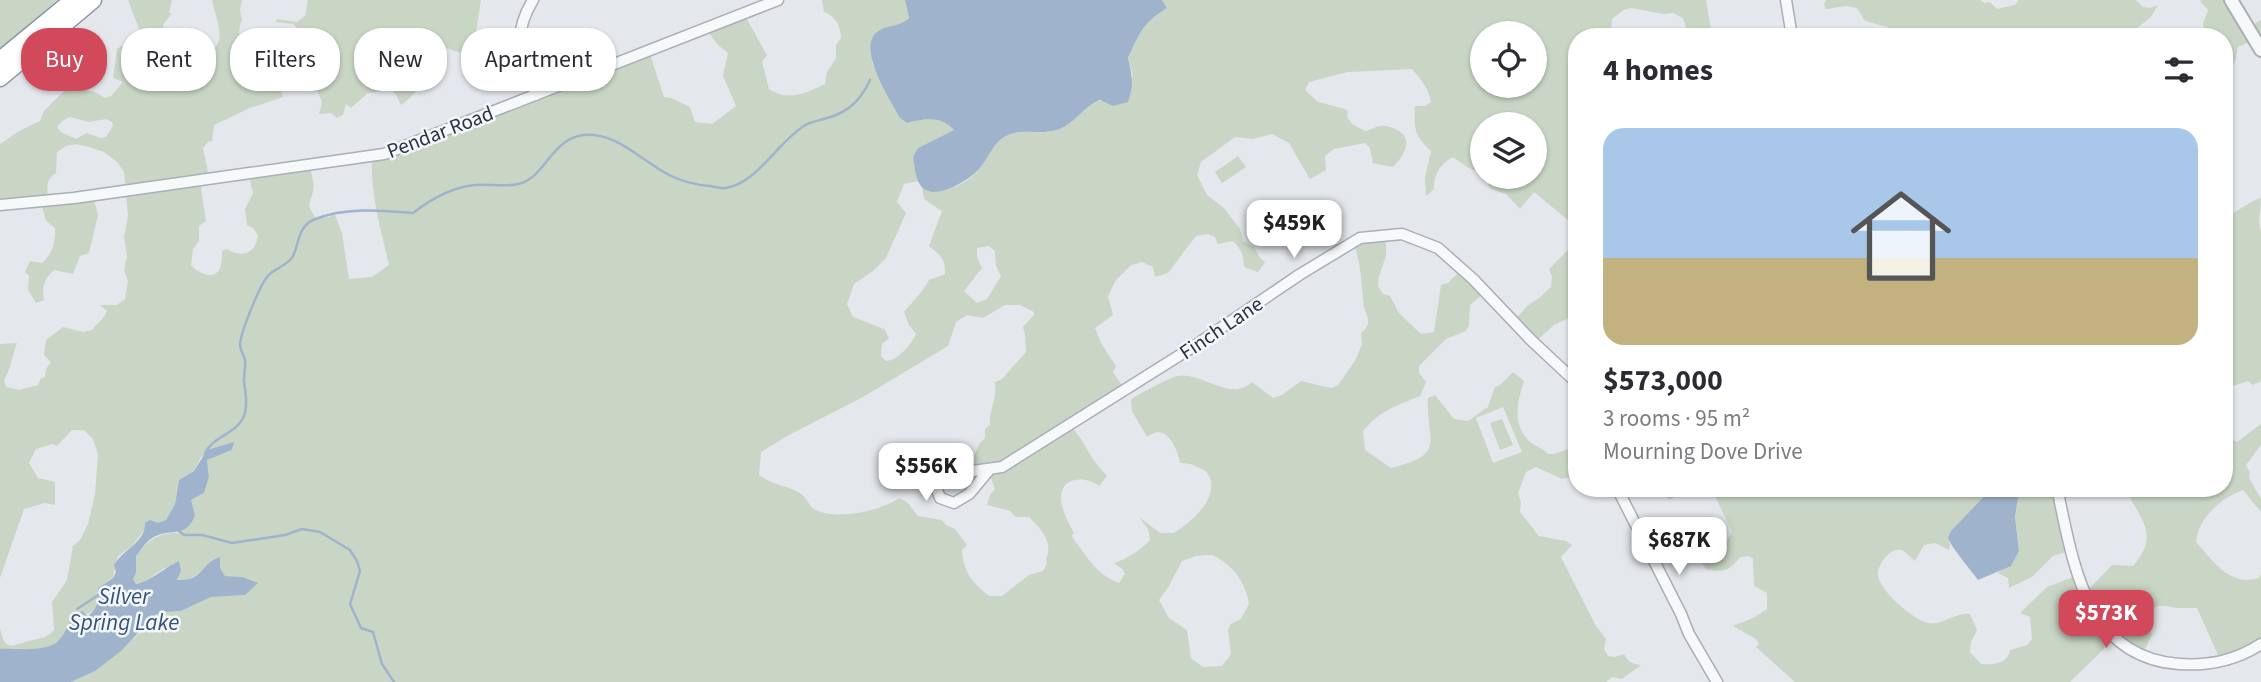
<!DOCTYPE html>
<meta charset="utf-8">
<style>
:root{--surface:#fff;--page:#f7f7f7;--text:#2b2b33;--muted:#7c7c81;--line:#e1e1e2;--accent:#d1495b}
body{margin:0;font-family:"Source Sans 3",sans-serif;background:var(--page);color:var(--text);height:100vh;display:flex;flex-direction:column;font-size:26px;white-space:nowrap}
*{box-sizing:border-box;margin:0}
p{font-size:23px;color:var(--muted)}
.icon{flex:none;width:38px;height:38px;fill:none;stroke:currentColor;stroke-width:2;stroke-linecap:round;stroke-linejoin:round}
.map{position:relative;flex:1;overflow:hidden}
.drawer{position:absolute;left:1568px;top:28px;width:665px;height:469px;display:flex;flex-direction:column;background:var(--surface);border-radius:28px;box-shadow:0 2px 5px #0004}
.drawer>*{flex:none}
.hud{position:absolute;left:21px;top:28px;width:665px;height:63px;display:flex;gap:14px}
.controls{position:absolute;left:1470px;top:21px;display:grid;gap:14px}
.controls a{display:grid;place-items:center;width:77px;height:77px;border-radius:50%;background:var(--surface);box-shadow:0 2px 5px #0004;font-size:35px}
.price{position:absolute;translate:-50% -60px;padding:0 16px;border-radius:14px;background:#fff;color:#222;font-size:23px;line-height:46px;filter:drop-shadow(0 2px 4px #0008)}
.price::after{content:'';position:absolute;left:50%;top:42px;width:21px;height:16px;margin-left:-10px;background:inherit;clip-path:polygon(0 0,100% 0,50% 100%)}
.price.on{background:var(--accent);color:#fff}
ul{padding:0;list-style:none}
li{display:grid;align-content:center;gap:14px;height:371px;padding:0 35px}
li+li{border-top:2px solid var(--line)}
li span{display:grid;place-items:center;height:217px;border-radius:21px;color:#555}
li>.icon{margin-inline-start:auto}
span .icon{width:126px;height:126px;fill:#fffc;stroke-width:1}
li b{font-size:30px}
h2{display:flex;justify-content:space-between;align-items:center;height:84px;padding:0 35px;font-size:30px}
.chip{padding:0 24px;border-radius:28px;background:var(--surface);box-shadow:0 2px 5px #0004;font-size:24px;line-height:63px}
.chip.on{background:var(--accent);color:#fff}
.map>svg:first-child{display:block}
.green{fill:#c9d6c5;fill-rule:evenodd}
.water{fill:#9fb4cc}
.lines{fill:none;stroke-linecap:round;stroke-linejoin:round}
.stream{stroke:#9fb4cc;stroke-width:2.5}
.minor-casing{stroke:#a9aeb7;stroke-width:13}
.tertiary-casing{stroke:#a9aeb7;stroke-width:16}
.trunk-casing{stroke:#8b94a3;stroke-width:19}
.minor{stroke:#f7f8fa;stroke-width:10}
.tertiary{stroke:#f7f8fa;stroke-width:12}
.trunk{stroke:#fff;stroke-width:16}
.labels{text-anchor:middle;stroke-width:5;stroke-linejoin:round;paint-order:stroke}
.street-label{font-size:21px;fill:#2b3445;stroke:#f4f6f9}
.water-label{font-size:23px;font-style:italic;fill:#34527a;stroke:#f4f6f9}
</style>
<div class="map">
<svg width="2261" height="682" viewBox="0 0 2261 682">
<rect width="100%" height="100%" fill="#e4e7ec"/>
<!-- green -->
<path class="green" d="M0,0H57L28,27L0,48Z
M128,0H172L169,13H172L163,25C164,46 169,69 197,59C205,56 213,52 218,43C223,32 214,12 212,0H242L240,10L242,20C237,29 238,49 250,53C256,55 263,54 269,55L267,73L280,89L283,97L250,108L214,125L212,141L208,142L203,148L209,177L200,181L206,221L199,226V241L193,249L191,265C197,272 214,282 220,268C222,264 222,256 222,251L227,249C243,259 256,253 258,235L253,228L247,225L245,209L253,193L249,175L310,166C311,174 315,183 313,191C310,206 305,203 316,218L330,217L334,212L342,233L349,279L372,277L389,265C381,229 370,194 372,156L649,51L664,97L671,98L690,107L695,122L712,124L736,106L723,76L728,53L718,45L706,29L745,16L767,55L762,62L769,89C789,102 805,93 825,84L827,72L836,58V45L841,38C841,27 835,15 824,12L822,0H905L909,18L902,25L880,30L872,63L900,118L907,123C925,119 940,115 954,130L918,148L929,191C949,192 969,183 981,167C988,156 993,145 1004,137C1017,129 1032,133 1046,132C1053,132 1060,128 1066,125C1080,120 1089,96 1106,102L1133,76L1128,58C1140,33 1142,24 1167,8L1162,0H1706L1711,29L1703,37H1689L1683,18L1673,13L1663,14L1632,8L1624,10L1612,19L1611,37H1577V317L1573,316L1554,325L1535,342L1514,321L1527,306L1539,298L1551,287L1552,277L1549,269L1568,250L1574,225L1534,192L1520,209L1506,194L1491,189L1484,177H1535V124H1482V174L1467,167L1453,157C1441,163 1433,175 1434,189L1426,196L1425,178L1431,151C1414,135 1414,129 1415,106H1425L1431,102C1430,91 1420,78 1412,69L1348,72L1309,82L1305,90L1318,102L1345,109L1348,112L1347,117L1352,124L1365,131C1370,130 1375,127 1380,126C1387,125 1391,127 1397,130C1415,139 1403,157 1393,167L1373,163L1370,148L1365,143L1334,149L1325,156L1326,170L1310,179L1289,143L1272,134L1253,139L1235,137L1201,162L1197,175L1207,195L1224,208L1240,229L1243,241L1254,247L1260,258L1265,262L1258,272L1244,267C1244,256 1241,249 1233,241L1218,244L1215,237L1208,234L1196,236L1168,273L1155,277L1153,267L1142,262L1131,265L1116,280L1108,296L1113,315L1095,328L1101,343L1116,366L1113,372L1123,387L1069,423L1081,439L1094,461L1107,476L1099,486C1087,476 1061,476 1061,497C1060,507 1069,524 1074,533L1072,535C1074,542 1078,544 1081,549C1092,565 1101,576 1119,583L1125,574L1122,569L1114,563C1127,559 1141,550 1150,540L1148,529L1139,517L1160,533H1174C1189,523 1214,504 1211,482C1211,478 1208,475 1206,471L1191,464L1180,463C1179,453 1170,431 1157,432C1155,432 1148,436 1147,437L1132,411L1131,399C1139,394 1170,378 1177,376C1201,371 1231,403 1252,382L1273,398L1282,395L1301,381L1331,388L1338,385L1355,361L1362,344L1361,333C1365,329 1367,328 1368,323C1369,317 1365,313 1364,307C1361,286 1362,265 1354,245L1386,237V256L1379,276L1378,286L1383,294L1390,296L1399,313L1421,334L1434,332L1441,285L1448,283L1459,272L1483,294L1470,305L1469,325L1466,331L1446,339L1419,366V373L1426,382L1420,396C1396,406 1381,410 1363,431L1365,450L1391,468C1448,454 1426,442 1428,398L1435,395L1454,419L1468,421L1488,407L1495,387L1500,385L1513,372L1524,381C1517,402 1512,424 1529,441C1535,446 1543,448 1548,454H1554L1574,447L1577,449V478C1572,479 1568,476 1562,479L1536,467L1526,472L1518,493L1521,502L1520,512L1539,536L1566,541L1572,545L1561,557L1596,626L1606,639L1604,649L1608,656L1615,657L1624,654C1628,662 1632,664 1641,665L1622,679L1612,677L1606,682H71L95,671L141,632L155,615L165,612L181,611L211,597L245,595L242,577L225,576L220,569V557C199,566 203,580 177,581L181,571L164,568L142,583L136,584L133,579L136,573V556C149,540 157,533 178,533L191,500L204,493L209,477L207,460L232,450L201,457L194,471L179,480L175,504L166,520L145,529L131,547L118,556L113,577L98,588C102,609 92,616 72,616C68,624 64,636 58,641C44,654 17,649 0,649V628C5,652 10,646 29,641C40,638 46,639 54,630L52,602L67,580L73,546L80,540L88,524L95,494L98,454L93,439L84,430H72L57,446L53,444L36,449L29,463L38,478L55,482V505L45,503L24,509L0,578V344L17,343C12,356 11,369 4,380L6,387L19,390L38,385L41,378L45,377L46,369L51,362L44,355L46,340L63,327L83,332L92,330C97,323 104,319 107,311L100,305H117L125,299L128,281L124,270L127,256L124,237L128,216L124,172L117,162L104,152L89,147L76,144L66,146L57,152L56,173C46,179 47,187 48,198L93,196L98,215L89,253L80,256L73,274L54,270C44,278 42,288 44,300L36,303L28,290L29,276L25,272L30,261L42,263C52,255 56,241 55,228L46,221L41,203L0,205V144L19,131L40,121L44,111L65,90L69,91L76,87L97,93L105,98L111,96L123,82L113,78L117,49L125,44L134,46L143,39ZM1482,33H1535V86H1482ZM70,117L89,122L106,119L112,122L113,126L106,137L100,138L87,133L76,139L61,132L57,127L62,121ZM918,181L922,188L924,199L942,211L929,246C940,255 946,259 945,274L929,280C922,293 913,301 904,312L909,325L916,334C912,344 897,361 886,361L881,356L882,344L889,338L884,329L853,317L847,304L854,284L873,271L886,258L906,213L897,202L904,184ZM989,246L995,251L996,266L1001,276L987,299L977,303L964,291L982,268L977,257V248ZM1005,305H1020L1034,312V315L1023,327L1025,335L1026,352L1002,379L995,382C997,401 989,409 990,425L985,429V438L979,444L971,463L974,469L990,475L995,489L990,495L987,505L1010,511L1016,517H1029C1041,529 1054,542 1046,559L1047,564L1043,571L1029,575L1002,596H989C973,583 963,572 962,550L967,545L955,529L946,525L942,520L918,516L907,502L899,498C882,511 833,521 814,509C808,505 806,496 800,493C785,485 775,486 759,475L761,452L787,436L863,397L948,346L956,322L967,315L983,318ZM1503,407L1522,452L1493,463L1476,418ZM1212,555C1232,564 1246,582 1249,604L1241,619L1231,624L1228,630L1231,654L1222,666L1203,667L1191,658L1187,630L1169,618L1159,600L1169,586L1182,561L1196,556Z
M308,0H481L475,38L461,53L441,46C430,69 422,91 401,105L396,95L392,90L368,93L351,108L346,104L343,115L337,118L331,113L319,114L322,102L318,92L313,91L314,71L298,58L299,55L293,48L297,28L293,24L276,22L277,19L297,22L305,16Z
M1826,0H1980L1984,3L1990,2L1997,9L2015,5L2019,0H2136L2143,7L2150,8L2158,5L2151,17L2126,37H1891L1888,27L1865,21L1857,8L1846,6L1826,9L1824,5Z
M2202,0H2229L2247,28L2261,20V51L2254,40L2238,47L2235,62L2224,80V37H2205L2203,24L2208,10L2200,1Z
M1238,156L1246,167L1222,183L1215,172Z
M2261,198C2261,211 2257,219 2261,231V381L2253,385L2248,381L2233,386L2224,373V218C2236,213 2251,200 2261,198Z
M1502,419L1513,445L1500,450L1490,423Z
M2261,424V445L2246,465L2250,473L2249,478L2261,499V512L2243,490C2221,498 2198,518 2196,542C2214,562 2230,587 2259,578L2261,574V644L2221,662L2197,608C2191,608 2184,608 2178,608C2166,607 2152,600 2150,617C2148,624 2149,628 2152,635L2143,653L2114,639L2070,682H1795L1756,647L1759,644L1756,639L1733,626L1755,617L1767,609V593L1754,586L1753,559L1749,556L1740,557C1730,571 1722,573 1706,569L1698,557C1709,546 1727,549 1732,531L1711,488H1992L1948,538L1950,545L1949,550L1935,543L1924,545L1915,561C1911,558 1906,552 1902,550C1891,546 1877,565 1878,575C1880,591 1912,619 1928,623C1943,626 1955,612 1970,614L1977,630L1971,642L1970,652L1981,664C1993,665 2008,664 2010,650L2027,645L2032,639L2030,617L2020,613L2047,587L2076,576L2086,597L2092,586L2112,565L2133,566C2161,533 2140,520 2125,488H2224V446L2232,439L2237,442Z
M1660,488H1693L1669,500Z
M2012,488H2057L2070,551L2053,556L2032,577L2009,588L2008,578L1998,573L2019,551L2015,517L2018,498Z"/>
<!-- water -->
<path class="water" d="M905,0H1162L1167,8C1143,23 1140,32 1128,58C1132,74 1134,86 1128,102L1113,106L1100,100C1083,106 1075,125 1056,130C1040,135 1023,128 1008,135C994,141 989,157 980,168C971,179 936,201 923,188C915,181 915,167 913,157L918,148L954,130C940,115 924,119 907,123L900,118C891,101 853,44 880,30C891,24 898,28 909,18Z
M234,442L232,450L207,460L209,477L204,493L191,500L195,515C186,540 169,527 152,538C146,542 141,550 136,556V573L133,579L136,584C147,583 166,567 179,561L181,571L177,580C205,581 199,564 220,557V568L225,576L242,577L258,583L245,595L211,597L181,611L165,612L155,615L121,651L95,671L71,682H0V649C16,648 48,653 59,640C70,628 65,620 82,611L88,616C97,609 100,600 98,588L113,578L116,572L114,565C122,550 146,542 145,523L150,520L158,523L166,520L175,504L179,480L194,471L207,450Z
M1992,488H2012L2018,498L2015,517L2019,551L2011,566L1978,580C1971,570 1951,547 1948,538L1951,531Z"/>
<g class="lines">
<!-- stream -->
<path class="stream" d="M205,453C214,435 239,434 245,413C248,401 245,392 244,381C244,374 246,366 245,360C244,354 240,351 240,345C240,334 260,284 268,276C274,268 288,266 293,256C299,244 298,227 313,220C343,207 381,210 413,213C431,199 452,187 475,185C489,184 505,187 518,184C546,178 550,139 584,135C615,131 643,162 669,175C681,181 697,185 710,186C715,187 721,189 726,188C757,183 778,142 804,126C809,122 817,121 824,119C847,113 860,102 870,80
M179,531L184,535H202L232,543L285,535L302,529L320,532L350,550L357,561L360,571L350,604L361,628L373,632L382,664L394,682
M77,609L100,594"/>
<!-- minor casing -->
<g class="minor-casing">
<path id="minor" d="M533,0C510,38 522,57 536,95
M1786,0L1792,37
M0,205L74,198L384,154L778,0
M990,469L969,494L954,503L940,498L936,487L943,477L958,473L1002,467L1196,345L1299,275L1360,238L1402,234L1438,248L1473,279L1531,340L1577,383
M1617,488L1681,614L1689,634L1717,682
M2057,488C2073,561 2084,657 2179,664C2209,666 2235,661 2261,644"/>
</g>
<!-- tertiary casing -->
<g class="tertiary-casing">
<path id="tertiary" d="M2231,0L2261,50"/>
</g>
<!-- trunk casing -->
<g class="trunk-casing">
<path id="trunk" d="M0,60L73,0
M0,78L93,0"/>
</g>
<!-- minor -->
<use href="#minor" class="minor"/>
<!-- tertiary -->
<use href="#tertiary" class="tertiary"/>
<!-- trunk -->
<use href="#trunk" class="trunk"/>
</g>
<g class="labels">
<!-- street labels -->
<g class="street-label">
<text transform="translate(440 132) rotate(-21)" y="7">Pendar Road</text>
<text transform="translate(1221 328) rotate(-34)" y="7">Finch Lane</text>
</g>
<!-- water labels -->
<g class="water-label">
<text x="124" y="604">Silver<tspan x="124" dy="26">Spring Lake</tspan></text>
</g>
</g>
</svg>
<div class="controls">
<a><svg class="icon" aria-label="locate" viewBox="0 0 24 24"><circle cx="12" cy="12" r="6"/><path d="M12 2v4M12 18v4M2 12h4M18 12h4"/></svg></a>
<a><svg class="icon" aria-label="layers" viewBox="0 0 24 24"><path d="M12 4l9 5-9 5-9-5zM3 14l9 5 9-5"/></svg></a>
</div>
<b class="price" style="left:1294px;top:260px">$459K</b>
<b class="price" style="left:926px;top:503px">$556K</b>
<b class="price" style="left:1679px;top:577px">$687K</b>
<b class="price on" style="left:2106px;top:650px">$573K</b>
<div class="hud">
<a class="chip on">Buy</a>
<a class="chip">Rent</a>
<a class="chip">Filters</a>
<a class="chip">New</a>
<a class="chip">Apartment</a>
</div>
<section class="drawer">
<h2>4 homes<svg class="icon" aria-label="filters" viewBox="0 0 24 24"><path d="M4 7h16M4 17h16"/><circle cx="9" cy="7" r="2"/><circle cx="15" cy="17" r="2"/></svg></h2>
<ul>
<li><span style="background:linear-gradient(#a9c7e8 60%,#c2b280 0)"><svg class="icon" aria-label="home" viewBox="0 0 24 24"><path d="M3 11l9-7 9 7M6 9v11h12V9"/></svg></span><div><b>$573,000</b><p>3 rooms · 95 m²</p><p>Mourning Dove Drive</p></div></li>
</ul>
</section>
</div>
